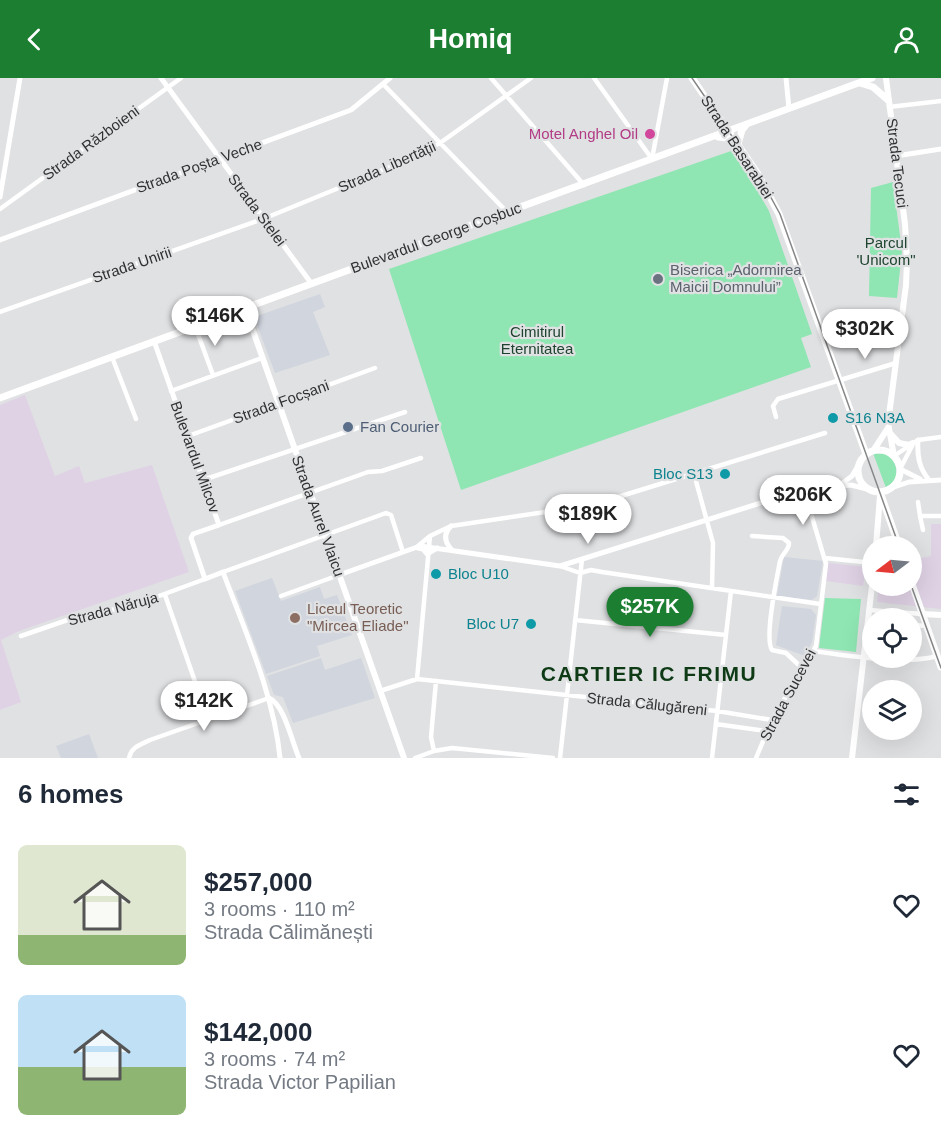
<!DOCTYPE html>
<meta charset="utf-8">
<style>
:root{--surface:#fff;--page:#f6f6f7;--text:#1f2937;--muted:#747a83;--accent:#1b7e30}
body{margin:0;font-family:Helvetica,sans-serif;background:var(--page);color:var(--text);height:100vh;display:flex;flex-direction:column;font-size:22px;white-space:nowrap}
*{box-sizing:border-box;margin:0}
p{font-size:20px;color:var(--muted)}
.icon{flex:none;width:33px;height:33px;fill:none;stroke:currentColor;stroke-width:2;stroke-linecap:round;stroke-linejoin:round}
.map{position:relative;height:680px;overflow:hidden}
.panel{display:flex;flex-direction:column;background:var(--surface);flex:1}
.panel>*{flex:none}
.needle{width:39px;rotate:254deg}
.controls{position:absolute;left:862px;top:458px;display:grid;gap:12px}
.controls a{display:grid;place-items:center;width:60px;height:60px;border-radius:50%;background:var(--surface);box-shadow:0 6px 24px #0002;font-size:30px}
.price{position:absolute;translate:-50% -51px;padding:0 14px;border-radius:21px;background:#fff;color:#222;font-size:20px;line-height:39px;filter:drop-shadow(0 2px 3px #0008)}
.price::after{content:'';position:absolute;left:50%;top:36px;width:18px;height:14px;margin-left:-9px;background:inherit;clip-path:polygon(0 0,100% 0,50% 100%)}
.price.active{background:var(--accent);color:#fff}
ul{padding:0;list-style:none}
li{display:flex;align-items:center;gap:18px;height:150px;padding:0 18px}
li span{display:grid;place-items:center;flex:none;width:168px;height:120px;border-radius:9px;color:#555}
li>.icon{margin-inline-start:auto}
span .icon{width:72px;height:72px;fill:#fffc;stroke-width:1}
li b{font-size:26px}
h2{display:flex;justify-content:space-between;align-items:center;height:72px;padding:0 18px;font-size:26px}
header{display:flex;justify-content:space-between;align-items:center;height:78px;padding:0 18px;background:var(--accent);color:#fff;font-size:27px;font-weight:700}
.map>svg:first-child{display:block}
.commercial{fill:#dfd2e5}
.built{fill:#d0d5de}
.green{fill:#8fe6b2}
.lines{fill:none;stroke-linecap:round;stroke-linejoin:round}
.minor{stroke:#fff;stroke-width:4.5}
.tertiary{stroke:#fff;stroke-width:5}
.secondary{stroke:#fff;stroke-width:6}
.primary{stroke:#fff;stroke-width:7}
.tram{stroke:#868789;stroke-width:1.5}
.hotel-dot{fill:#d1479c;stroke:#e0e1e3;stroke-width:2}
.worship-dot{fill:#6b7280;stroke:#e0e1e3;stroke-width:2}
.culture-dot{fill:#0f9aa8;stroke:#e0e1e3;stroke-width:2}
.service-dot{fill:#5c6f8a;stroke:#e0e1e3;stroke-width:2}
.education-dot{fill:#8d6e63;stroke:#e0e1e3;stroke-width:2}
.labels{text-anchor:middle;stroke-width:4.5;stroke-linejoin:round;paint-order:stroke}
.hotel-label{font-size:15px;fill:#b23c85;stroke:#e0e1e3;text-anchor:end}
.street-label{font-size:15px;fill:#303132;stroke:#e0e1e3}
.park-label{font-size:15px;fill:#1e442f;stroke:#e0e1e3}
.worship-label{font-size:15px;fill:#5b616d;stroke:#e0e1e3;text-anchor:start}
.culture-label{font-size:15px;fill:#0d838f;stroke:#e0e1e3;text-anchor:start}
.service-label{font-size:15px;fill:#4e5e75;stroke:#e0e1e3;text-anchor:start}
.education-label{font-size:15px;fill:#785e54;stroke:#e0e1e3;text-anchor:start}
.district-label{font-size:21px;font-weight:bold;letter-spacing:1.5px;fill:#0e3b16;stroke:#e0e1e3}
</style>
<header><svg class="icon" aria-label="back" viewBox="0 0 24 24"><path d="M15 5l-7 7 7 7"/></svg>Homiq<svg class="icon" aria-label="person" viewBox="0 0 24 24"><circle cx="12" cy="8" r="4"/><path d="M4 21q1-7 8-7t8 7"/></svg></header>
<div class="map">
<svg width="941" height="680" viewBox="0 0 941 680">
<rect width="100%" height="100%" fill="#e0e1e3"/>
<!-- commercial -->
<path class="commercial" d="M25,317L55,398L79,388L85,405L152,387L189,494L19,553L1,562L21,624L0,632V327Z
M931,446H941V531L877,524L879,507H912V494H915L912,482L931,478Z
M828,485L866,489L863,508L826,503Z"/>
<!-- built -->
<path class="built" d="M320,216L325,229L313,234L330,277L275,295L254,239Z
M784,479L823,483L817,518L812,522L777,518Z
M272,500L281,523L320,509L324,521L337,517L352,557L317,568L320,578L266,596L235,513Z
M782,528L811,531L816,537L812,564L805,578L776,567Z
M321,580L325,592L361,580L375,620L293,645L283,619L274,617L267,598Z
M89,656L98,680H61L56,668Z"/>
<!-- green -->
<path class="green" d="M734,72L769,133L812,256L801,260L811,289L461,412L389,191Z
M893,104L902,173L897,220L869,218L871,110Z
M873,375L886,376C900,386 900,401 886,410Z
M825,520L861,521L856,574L819,570Z"/>
<g class="lines">
<!-- minor -->
<path class="minor" d="M491,0L584,107
M594,0L652,81
M383,6L507,134
M889,29L941,23
M652,81L667,0
M0,131L181,0
M0,234L263,141L390,89L440,65L531,0
M195,248L213,297
M112,279L136,341
M171,313L262,280
M776,339L773,328L778,321L896,285
M188,358L375,290
M894,378L918,362L941,359
M900,391L912,368
M694,396L713,465L712,510
M203,402L405,334
M918,424L920,438H941
M920,438L923,452
M219,447L368,394L382,393L421,380
M752,458L783,460L789,465C789,473 782,475 780,483C777,499 764,561 772,572L786,575L803,591
M418,468L430,458L451,448L592,427L825,355
M825,480L873,485
M560,488L580,495L591,492L602,494L820,526
M223,494L386,435L391,437L403,474
M165,517L208,641
M281,518L339,497
M869,532L922,536
M575,542L726,557
M912,547L927,548
M21,558L79,538L132,528L205,501
M814,573C847,578 906,587 937,578
M417,601L430,458
M380,613L417,601L717,633L772,642
M716,646L766,653
M434,673L431,659L436,603
M129,680C131,669 140,667 150,662L269,620
M415,680L434,673L452,670L553,680
M560,680L582,481
M712,680L731,513
M756,680L772,642L816,568L826,486L804,412"/>
<!-- tertiary -->
<path class="tertiary" d="M161,0L311,205
M786,0L789,31
M896,78L941,71
M0,119L20,0
M0,162L351,32L390,0
M154,263L219,447L193,456L191,460L205,501L223,494C245,553 274,617 280,680
M918,362C917,378 919,390 929,402
M900,391L920,401
M840,407L852,398L859,386
M891,410L909,404L941,402
M418,470L423,471L427,476L437,470
M451,471C444,463 444,455 451,448
M339,497L420,468L560,488L799,413L851,407L871,412
M269,620C284,626 292,664 299,680"/>
<!-- secondary -->
<path class="secondary" d="M886,0L905,146L907,183L906,207L888,345L894,378
M245,230L404,680
M890,355L899,365L909,367L913,365
M873,373L888,350
M876,468L880,418
M922,536L941,537
M852,680L873,499"/>
<!-- primary -->
<path class="primary" d="M692,0L758,96L779,136L866,376
M860,5L873,9L888,22
M718,59L726,60L738,66L742,52L746,47
M0,320L872,0
M858 393a21 21 0 1 1 42 0a21 21 0 1 1-42 0Z
M880,414L899,468
M912,506L941,589"/>
<!-- tram -->
<path class="tram" d="M692,0L758,96L780,136L899,468
M911,507L941,590"/>
</g>
<!-- markers -->
<circle class="hotel-dot" cx="650" cy="56" r="6"/>
<circle class="worship-dot" cx="658" cy="201" r="6"/>
<g class="culture-dot">
<circle cx="833" cy="340" r="6"/>
<circle cx="725" cy="396" r="6"/>
<circle cx="436" cy="496" r="6"/>
<circle cx="531" cy="546" r="6"/>
</g>
<circle class="service-dot" cx="348" cy="349" r="6"/>
<circle class="education-dot" cx="295" cy="540" r="6"/>
<g class="labels">
<!-- hotel labels -->
<g class="hotel-label">
<text x="638" y="61">Motel Anghel Oil</text>
</g>
<!-- street labels -->
<g class="street-label">
<text transform="translate(91 65) rotate(-36)" y="5">Strada Războieni</text>
<text transform="translate(737 69) rotate(57)" y="5">Strada Basarabiei</text>
<text transform="translate(897 85) rotate(83)" y="5">Strada Tecuci</text>
<text transform="translate(199 88) rotate(-20)" y="5">Strada Poșta Veche</text>
<text transform="translate(387 89) rotate(-24)" y="5">Strada Libertății</text>
<text transform="translate(257 132) rotate(53)" y="5">Strada Stelei</text>
<text transform="translate(436 160) rotate(-20)" y="5">Bulevardul George Coșbuc</text>
<text transform="translate(132 187) rotate(-19)" y="5">Strada Unirii</text>
<text transform="translate(281 324) rotate(-20)" y="5">Strada Focșani</text>
<text transform="translate(195 379) rotate(70)" y="5">Bulevardul Milcov</text>
<text transform="translate(318 438) rotate(70)" y="5">Strada Aurel Vlaicu</text>
<text transform="translate(113 531) rotate(-15)" y="5">Strada Năruja</text>
<text transform="translate(788 617) rotate(-62)" y="5">Strada Sucevei</text>
<text transform="translate(647 626) rotate(6)" y="5">Strada Călugăreni</text>
</g>
<!-- park labels -->
<g class="park-label">
<text x="886" y="170">Parcul<tspan x="886" dy="17">'Unicom"</tspan></text>
<text x="537" y="259">Cimitirul<tspan x="537" dy="17">Eternitatea</tspan></text>
</g>
<!-- worship labels -->
<g class="worship-label">
<text x="670" y="197">Biserica „Adormirea<tspan x="670" dy="17">Maicii Domnului”</tspan></text>
</g>
<!-- culture labels -->
<g class="culture-label">
<text x="845" y="345">S16 N3A</text>
<text x="713" y="401" text-anchor="end">Bloc S13</text>
<text x="448" y="501">Bloc U10</text>
<text x="519" y="551" text-anchor="end">Bloc U7</text>
</g>
<!-- service labels -->
<g class="service-label">
<text x="360" y="354">Fan Courier</text>
</g>
<!-- education labels -->
<g class="education-label">
<text x="307" y="536">Liceul Teoretic<tspan x="307" dy="17">"Mircea Eliade"</tspan></text>
</g>
<!-- district labels -->
<g class="district-label">
<text x="649" y="603">CARTIER IC FRIMU</text>
</g>
</g>
</svg>
<div class="controls">
<a><svg class="needle" viewBox="-14 -14 28 28"><path d="M0-13l5 13h-10z" fill="#e53935"/><path d="M0 13l5-13h-10z" fill="#747a83"/></svg></a>
<a><svg class="icon" aria-label="locate" viewBox="0 0 24 24"><circle cx="12" cy="12" r="6"/><path d="M12 2v4M12 18v4M2 12h4M18 12h4"/></svg></a>
<a><svg class="icon" aria-label="layers" viewBox="0 0 24 24"><path d="M12 4l9 5-9 5-9-5zM3 14l9 5 9-5"/></svg></a>
</div>
<b class="price" style="left:215px;top:269px">$146K</b>
<b class="price" style="left:865px;top:282px">$302K</b>
<b class="price" style="left:803px;top:448px">$206K</b>
<b class="price" style="left:588px;top:467px">$189K</b>
<b class="price active" style="left:650px;top:560px">$257K</b>
<b class="price" style="left:204px;top:654px">$142K</b>
</div>
<section class="panel">
<h2>6 homes<svg class="icon" aria-label="filters" viewBox="0 0 24 24"><path d="M4 7h16M4 17h16"/><circle cx="9" cy="7" r="2"/><circle cx="15" cy="17" r="2"/></svg></h2>
<ul>
<li><span style="background:linear-gradient(#dfe7d0 75%,#8fb573 0)"><svg class="icon" aria-label="home" viewBox="0 0 24 24"><path d="M3 11l9-7 9 7M6 9v11h12V9"/></svg></span><div><b>$257,000</b><p>3 rooms · 110 m²</p><p>Strada Călimănești</p></div><svg class="icon" aria-label="heart" viewBox="0 0 24 24"><path d="M12 20l-8-8c-3-5 5-10 8-4 3-6 11-1 8 4z"/></svg></li>
<li><span style="background:linear-gradient(#bfe0f5 60%,#8fb573 0)"><svg class="icon" aria-label="home" viewBox="0 0 24 24"><path d="M3 11l9-7 9 7M6 9v11h12V9"/></svg></span><div><b>$142,000</b><p>3 rooms · 74 m²</p><p>Strada Victor Papilian</p></div><svg class="icon" aria-label="heart" viewBox="0 0 24 24"><path d="M12 20l-8-8c-3-5 5-10 8-4 3-6 11-1 8 4z"/></svg></li>
</ul>
</section>
